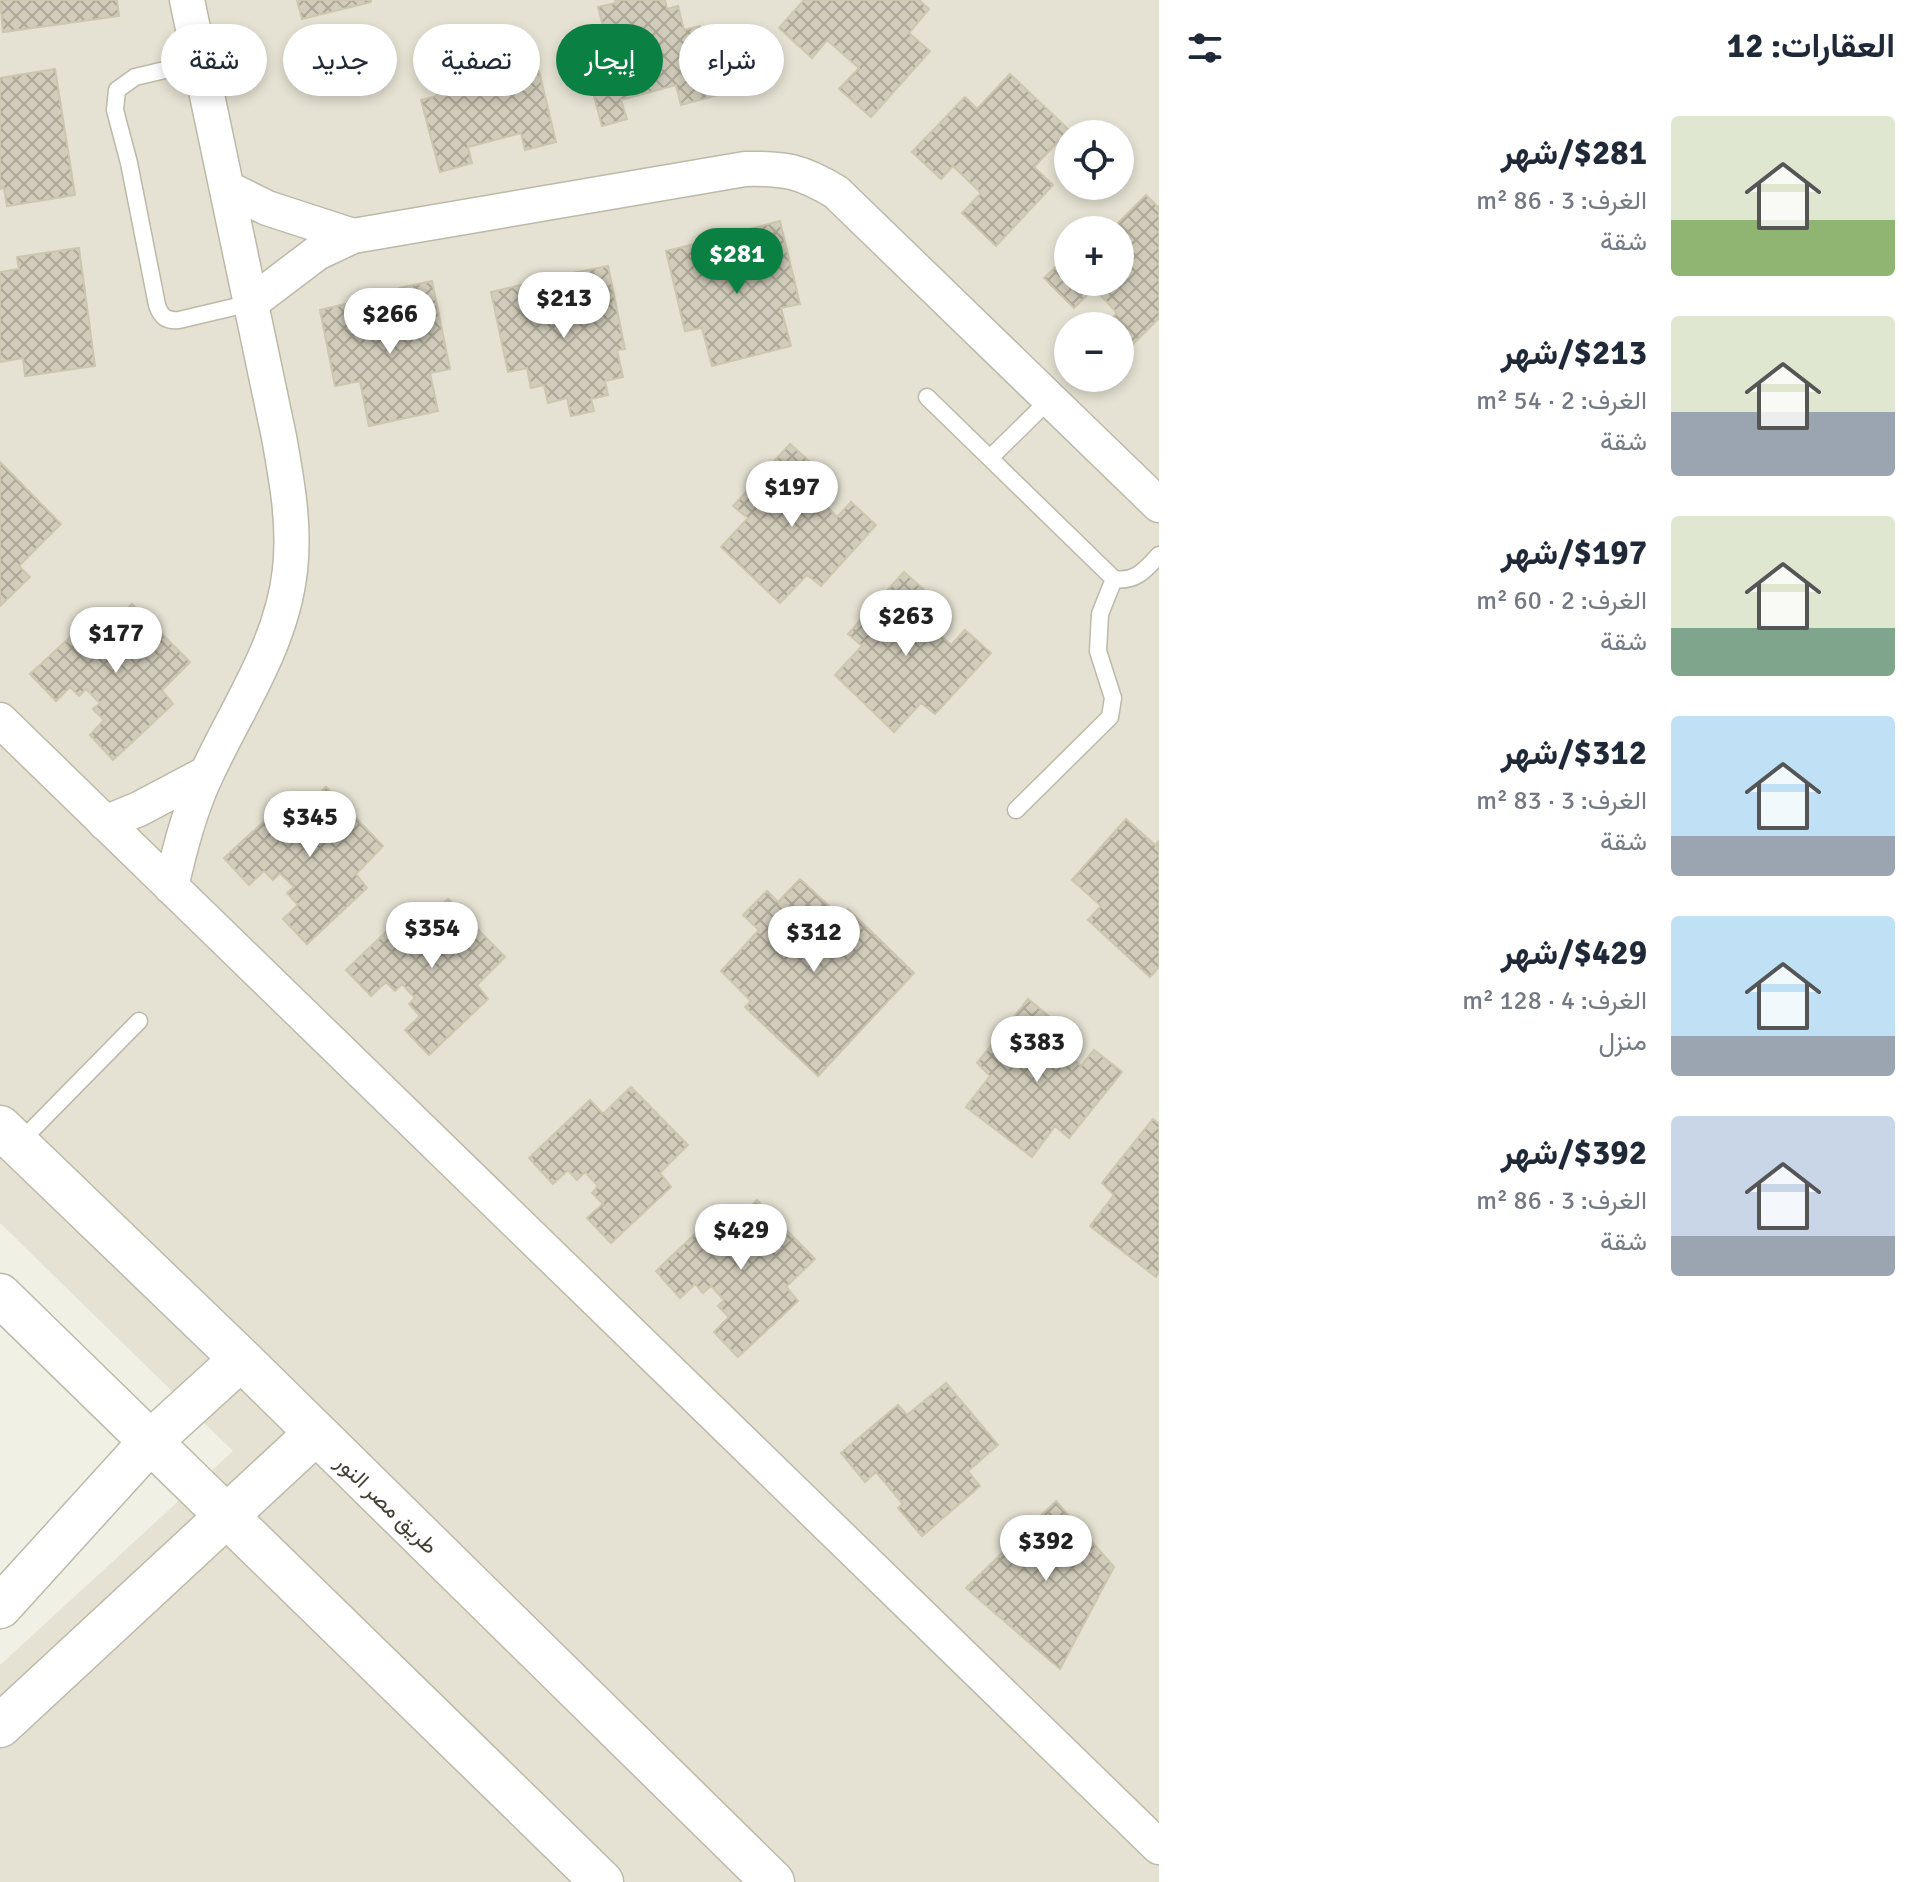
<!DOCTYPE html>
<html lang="ar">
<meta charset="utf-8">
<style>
:root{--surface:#fff;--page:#f2f2f3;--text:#1f2937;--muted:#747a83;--accent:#0b8043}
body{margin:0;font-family:Signika,Vazirmatn,sans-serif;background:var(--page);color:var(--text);direction:rtl;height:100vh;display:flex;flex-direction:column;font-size:30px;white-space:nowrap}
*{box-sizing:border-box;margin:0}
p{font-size:26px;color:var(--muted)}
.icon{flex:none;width:44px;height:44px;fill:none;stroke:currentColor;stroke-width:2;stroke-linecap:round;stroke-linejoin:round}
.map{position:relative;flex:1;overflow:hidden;direction:ltr}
.panel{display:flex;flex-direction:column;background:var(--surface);width:760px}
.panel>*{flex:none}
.guide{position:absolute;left:24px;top:24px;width:760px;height:72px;direction:rtl;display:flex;gap:16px}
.buttons{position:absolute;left:1054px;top:120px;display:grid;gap:16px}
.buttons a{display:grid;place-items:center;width:80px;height:80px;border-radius:50%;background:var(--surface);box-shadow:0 4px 12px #0003;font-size:40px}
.price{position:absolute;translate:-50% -68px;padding:0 18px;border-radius:28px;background:#fff;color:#222;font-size:26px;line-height:52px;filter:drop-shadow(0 2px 4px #0008)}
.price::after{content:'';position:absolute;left:50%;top:48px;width:24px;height:18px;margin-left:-12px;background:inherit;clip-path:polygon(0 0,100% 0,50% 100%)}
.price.on{background:var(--accent);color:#fff}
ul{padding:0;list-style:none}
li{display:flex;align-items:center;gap:24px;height:200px;padding:0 24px}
li span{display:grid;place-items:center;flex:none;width:224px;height:160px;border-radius:8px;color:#555}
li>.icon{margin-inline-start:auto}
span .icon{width:96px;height:96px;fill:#fffc;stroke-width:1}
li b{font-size:34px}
h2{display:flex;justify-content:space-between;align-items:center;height:96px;padding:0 24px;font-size:34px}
.chip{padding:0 28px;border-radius:36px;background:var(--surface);box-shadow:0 4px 12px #0003;font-size:28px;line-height:72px}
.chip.on{background:var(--accent);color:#fff}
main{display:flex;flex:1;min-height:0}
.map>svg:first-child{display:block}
.residential{fill:#e5e2d3;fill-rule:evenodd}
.building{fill:url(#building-cross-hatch);stroke:#ccc6af;stroke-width:2}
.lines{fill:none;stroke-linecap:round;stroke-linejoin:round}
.service-casing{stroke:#bcb9a8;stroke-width:19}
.minor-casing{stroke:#bcb9a8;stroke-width:37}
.tertiary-casing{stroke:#bcb9a8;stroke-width:45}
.service{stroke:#fff;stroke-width:16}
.minor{stroke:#fff;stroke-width:34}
.tertiary{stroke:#fff;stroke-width:42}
.labels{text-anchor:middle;stroke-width:6;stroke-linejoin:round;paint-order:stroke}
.street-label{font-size:22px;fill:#434035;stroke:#fff}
</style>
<main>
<section class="panel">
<h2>العقارات: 12<svg class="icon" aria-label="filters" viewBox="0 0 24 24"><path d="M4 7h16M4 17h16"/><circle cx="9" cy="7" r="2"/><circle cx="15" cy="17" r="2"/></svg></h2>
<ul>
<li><span style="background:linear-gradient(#dfe7d0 65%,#8fb573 0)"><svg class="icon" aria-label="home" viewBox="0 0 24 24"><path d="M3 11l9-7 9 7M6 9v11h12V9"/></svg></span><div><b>$281/شهر</b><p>الغرف: 3 · 86 m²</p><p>شقة</p></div></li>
<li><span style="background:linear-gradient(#dfe7d0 60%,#9aa5b1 0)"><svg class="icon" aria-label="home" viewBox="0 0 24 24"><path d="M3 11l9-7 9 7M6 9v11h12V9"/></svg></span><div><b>$213/شهر</b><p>الغرف: 2 · 54 m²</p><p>شقة</p></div></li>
<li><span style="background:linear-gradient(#dfe7d0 70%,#7fa58c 0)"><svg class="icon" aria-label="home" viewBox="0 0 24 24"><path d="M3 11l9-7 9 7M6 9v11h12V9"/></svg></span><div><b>$197/شهر</b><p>الغرف: 2 · 60 m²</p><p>شقة</p></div></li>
<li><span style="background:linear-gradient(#bfe0f5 75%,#9aa5b1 0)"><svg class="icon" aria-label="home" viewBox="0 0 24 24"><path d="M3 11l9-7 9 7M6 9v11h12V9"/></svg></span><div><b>$312/شهر</b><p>الغرف: 3 · 83 m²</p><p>شقة</p></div></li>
<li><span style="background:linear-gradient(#bfe0f5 75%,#9aa5b1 0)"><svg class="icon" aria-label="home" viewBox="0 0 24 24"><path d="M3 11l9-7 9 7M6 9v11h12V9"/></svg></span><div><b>$429/شهر</b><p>الغرف: 4 · 128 m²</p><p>منزل</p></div></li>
<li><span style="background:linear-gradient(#c9d6e8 75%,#9aa5b1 0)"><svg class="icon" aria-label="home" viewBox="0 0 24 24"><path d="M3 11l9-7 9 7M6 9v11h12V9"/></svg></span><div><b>$392/شهر</b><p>الغرف: 3 · 86 m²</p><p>شقة</p></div></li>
</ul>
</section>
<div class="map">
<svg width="1159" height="1882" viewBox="0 0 1159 1882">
<defs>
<pattern id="building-cross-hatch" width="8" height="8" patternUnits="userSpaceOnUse" patternTransform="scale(2)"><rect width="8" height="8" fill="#d2cdbb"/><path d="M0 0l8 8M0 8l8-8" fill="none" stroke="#aca899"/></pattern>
</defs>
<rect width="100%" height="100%" fill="#f1f0e5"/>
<!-- residential -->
<path class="residential" d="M0,0H1159V1882H0V1665L233,1451L0,1223ZM1068,134H1120V186H1068ZM1068,230H1120V282H1068ZM1068,326H1120V378H1068Z"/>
<!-- building -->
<path class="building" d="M0,0H117L119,16L3,32Z
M297,0H371V2L302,19Z
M615,0H665L667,9L678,6L684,30L700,26L718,95L681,105L676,85L621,100L627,119L602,126L583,55L600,50L594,29L603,26L598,7L616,3Z
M804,0H919L929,9L909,33L930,51L871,117L839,89L859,68L827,40L812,58L779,28Z
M487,32L490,42L506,38L510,55L519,52L524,74L539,71L556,142L525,150L521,133L468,147L472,163L440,172L421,100L437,96L431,73L441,71L436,55L454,51L451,41Z
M55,69L75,195L7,206L4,188L0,189V78Z
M1010,74L1069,130L1034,167L1053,185L996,246L962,213L981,193L953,166L941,179L912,152L965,97L977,109Z
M1146,195L1159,208V318L1124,353L1120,349V326H1104L1117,313L1094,288L1074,308L1044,278L1068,255V282H1120V230H1093L1103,220L1112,229Z
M780,221L800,304L781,308L791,346L712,366L702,328L685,331L666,251L699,243L704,262L720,259L722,267L741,263L738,253L750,250L746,230Z
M79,248L95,366L25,376L23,358L0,362V272L19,269L17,257Z
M608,266L625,349L617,350L623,377L605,381L608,395L591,399L594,411L571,416L567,398L548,403L544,385L531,388L527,368L508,372L491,292L525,284L530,305L545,302L548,314L566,310L563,299L577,296L573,273Z
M432,281L450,369L430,373L438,411L369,426L360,381L335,386L320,310L354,302L359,328L405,319L399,288Z
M790,444L817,468L803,483L813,492L805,500L820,513L826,506L837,517L851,502L876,525L821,586L807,575L780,603L721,547L748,518L733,506Z
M0,462L61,524L19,566L30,577L0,606Z
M904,572L931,596L917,611L926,620L919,628L933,641L939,634L951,645L965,630L991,653L935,714L921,703L894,732L835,675L862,646L848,634Z
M132,604L190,662L162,690L173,704L113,760L90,735L104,720L93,709L100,703L86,689L79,696L70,687L56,701L30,674L92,617L105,631Z
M326,787L383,846L356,874L367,888L307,944L283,919L298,905L287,893L294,887L280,873L273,880L264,871L249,885L224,858L286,801L299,815Z
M1126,819L1155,845L1159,841V967L1150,977L1088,920L1101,906L1072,880Z
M800,879L841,917L848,909L914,973L818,1076L745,1007L751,1001L721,971L759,930L743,915L767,891L778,902Z
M448,899L505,957L477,985L488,999L429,1055L405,1030L420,1016L409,1004L415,998L402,984L395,991L386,982L371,996L346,970L407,912L420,926Z
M1028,999L1055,1021L1043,1037L1055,1047L1050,1054L1065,1066L1072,1058L1081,1066L1094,1050L1122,1072L1069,1138L1055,1126L1032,1157L966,1107L990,1076L977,1063Z
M631,1087L688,1145L660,1173L671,1187L611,1243L587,1218L603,1204L592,1193L598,1186L585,1172L577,1180L568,1170L553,1184L529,1158L590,1100L603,1114Z
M1153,1119L1159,1124V1272L1156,1277L1090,1226L1114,1195L1102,1183Z
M757,1200L815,1259L786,1287L798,1301L738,1357L714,1332L729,1317L718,1306L724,1300L711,1286L703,1293L695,1284L680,1298L656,1271L716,1214L729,1228Z
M946,1383L998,1445L968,1471L980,1486L922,1536L898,1508L903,1504L876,1472L865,1482L841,1453L898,1405L907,1415Z
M1056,1501L1114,1567L1060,1669L966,1588Z"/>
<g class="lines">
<!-- service casing -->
<g class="service-casing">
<path id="service" d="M199,62L135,77L117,90L115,110L129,163L157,305C161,317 166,321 179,320L251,303
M927,397L1114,579C1136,582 1145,570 1159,555
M990,458L1050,399
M1016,810L1110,717L1113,698L1098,651L1100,614L1114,579
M18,1144L139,1021"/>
</g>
<!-- minor casing -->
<g class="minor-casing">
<path id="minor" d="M227,188L267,208L353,236
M251,303L317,253L353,236L745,169C785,168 801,171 836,192L1159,505
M0,720L1159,1847
M105,823L139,809L207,773
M171,887C180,848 190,808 208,771C239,705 282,644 290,570C295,524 287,482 279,437L187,0"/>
</g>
<!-- tertiary casing -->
<g class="tertiary-casing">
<path id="tertiary" d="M0,1127L241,1359L773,1882
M0,1295L602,1882
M0,1607L150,1442L241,1359
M0,1726L315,1434"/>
</g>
<!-- service -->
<use href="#service" class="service"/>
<!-- minor -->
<use href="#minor" class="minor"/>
<!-- tertiary -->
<use href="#tertiary" class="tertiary"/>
</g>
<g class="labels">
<!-- street labels -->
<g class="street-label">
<text transform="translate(387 1504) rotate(44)" y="8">طريق مصر النور</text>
</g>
</g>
</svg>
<div class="buttons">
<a><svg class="icon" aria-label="locate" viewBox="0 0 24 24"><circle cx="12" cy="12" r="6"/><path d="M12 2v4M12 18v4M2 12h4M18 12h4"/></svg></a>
<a>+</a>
<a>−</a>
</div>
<b class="price on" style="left:737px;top:296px">$281</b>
<b class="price" style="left:564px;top:340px">$213</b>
<b class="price" style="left:390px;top:356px">$266</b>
<b class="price" style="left:792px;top:529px">$197</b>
<b class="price" style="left:906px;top:658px">$263</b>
<b class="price" style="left:116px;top:675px">$177</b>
<b class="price" style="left:310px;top:859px">$345</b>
<b class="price" style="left:432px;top:970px">$354</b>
<b class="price" style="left:814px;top:974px">$312</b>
<b class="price" style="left:1037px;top:1084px">$383</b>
<b class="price" style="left:741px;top:1272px">$429</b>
<b class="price" style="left:1046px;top:1583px">$392</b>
<div class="guide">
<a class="chip">شراء</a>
<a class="chip on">إيجار</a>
<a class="chip">تصفية</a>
<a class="chip">جديد</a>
<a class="chip">شقة</a>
</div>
</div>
</main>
